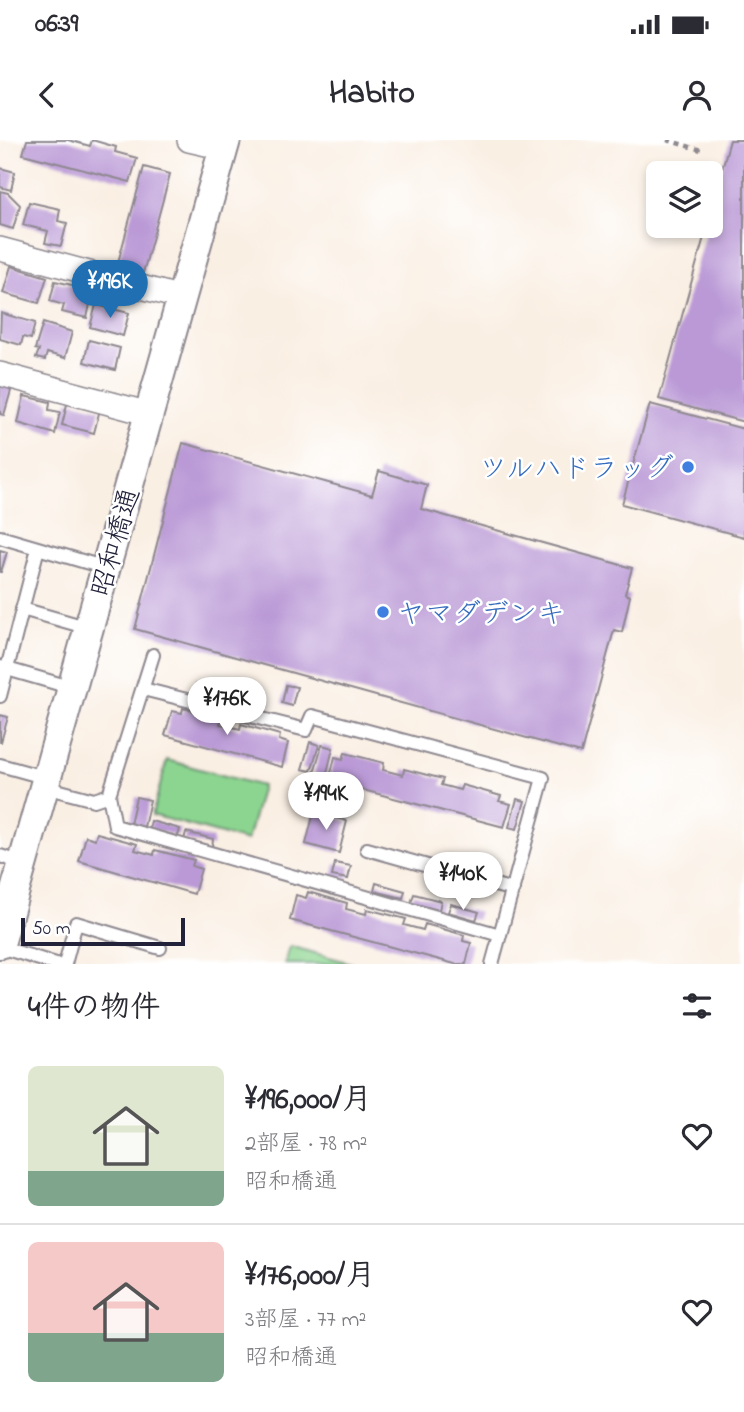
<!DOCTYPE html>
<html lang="ja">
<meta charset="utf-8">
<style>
:root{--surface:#fff;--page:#f2f2f3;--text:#2b2b33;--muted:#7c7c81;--line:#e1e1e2;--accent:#1f6fb2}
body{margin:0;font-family:"Indie Flower","Klee One",sans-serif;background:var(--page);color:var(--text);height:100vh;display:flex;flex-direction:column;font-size:26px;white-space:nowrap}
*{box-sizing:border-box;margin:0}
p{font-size:23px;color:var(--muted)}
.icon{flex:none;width:38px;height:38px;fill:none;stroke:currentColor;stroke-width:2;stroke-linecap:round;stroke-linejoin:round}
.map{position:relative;height:824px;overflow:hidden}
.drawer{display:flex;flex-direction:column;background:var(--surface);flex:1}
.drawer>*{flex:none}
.buttons{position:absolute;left:646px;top:21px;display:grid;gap:14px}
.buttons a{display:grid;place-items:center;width:77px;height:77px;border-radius:10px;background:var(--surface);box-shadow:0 4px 10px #0003;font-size:35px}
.scale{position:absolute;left:21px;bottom:18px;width:164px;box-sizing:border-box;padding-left:7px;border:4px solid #22223b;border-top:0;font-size:19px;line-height:24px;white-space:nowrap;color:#22223b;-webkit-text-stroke:5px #fff;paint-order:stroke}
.price{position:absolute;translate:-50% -60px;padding:0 16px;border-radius:24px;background:#fff;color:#222;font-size:23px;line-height:46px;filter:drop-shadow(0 2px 4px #0008)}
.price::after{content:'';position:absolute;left:50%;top:42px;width:21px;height:16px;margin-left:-10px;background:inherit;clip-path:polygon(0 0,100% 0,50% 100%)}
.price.current{background:var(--accent);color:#fff}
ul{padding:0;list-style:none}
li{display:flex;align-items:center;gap:21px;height:175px;padding:0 28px}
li+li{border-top:2px solid var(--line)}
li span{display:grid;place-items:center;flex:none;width:196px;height:140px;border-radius:10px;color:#555}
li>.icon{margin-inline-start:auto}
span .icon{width:84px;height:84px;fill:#fffc;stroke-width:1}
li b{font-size:30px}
h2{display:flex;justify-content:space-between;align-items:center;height:84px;padding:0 28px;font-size:30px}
.status{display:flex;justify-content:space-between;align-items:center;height:49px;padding:0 35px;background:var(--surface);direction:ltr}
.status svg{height:19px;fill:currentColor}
header{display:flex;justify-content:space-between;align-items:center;height:91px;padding:0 28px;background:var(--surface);font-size:32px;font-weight:700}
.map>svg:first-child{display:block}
.green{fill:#8cd590;stroke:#577c66;stroke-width:2}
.building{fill:#ba99d6}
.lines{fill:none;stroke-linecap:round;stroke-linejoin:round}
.service-casing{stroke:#8e888f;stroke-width:16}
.minor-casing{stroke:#8e888f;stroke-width:26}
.tertiary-casing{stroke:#8e888f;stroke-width:32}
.path{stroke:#8e888f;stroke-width:4.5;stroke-dasharray:5 5;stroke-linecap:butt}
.service{stroke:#fff;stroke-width:12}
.minor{stroke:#fff;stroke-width:23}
.tertiary{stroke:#fff;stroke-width:28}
.shop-dot{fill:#3f7fe0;stroke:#fff;stroke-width:2.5}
.labels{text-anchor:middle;stroke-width:5;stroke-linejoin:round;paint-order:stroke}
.shop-label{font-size:28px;fill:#366cbe;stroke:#fff;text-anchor:end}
.street-label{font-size:28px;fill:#22223b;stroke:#fff}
</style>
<div class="status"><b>06:39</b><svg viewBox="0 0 49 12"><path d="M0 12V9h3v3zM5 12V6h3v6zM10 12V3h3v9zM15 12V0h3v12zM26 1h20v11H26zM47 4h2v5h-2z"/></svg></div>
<header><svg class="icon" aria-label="back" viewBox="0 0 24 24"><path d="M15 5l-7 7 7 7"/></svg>Habito<svg class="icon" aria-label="person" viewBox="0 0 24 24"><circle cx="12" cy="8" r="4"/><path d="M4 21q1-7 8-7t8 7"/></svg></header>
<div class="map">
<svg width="744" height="824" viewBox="0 0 744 824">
<rect width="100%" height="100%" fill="#fff"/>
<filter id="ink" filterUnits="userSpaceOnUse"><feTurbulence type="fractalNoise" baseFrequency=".0143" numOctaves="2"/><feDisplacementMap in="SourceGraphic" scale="14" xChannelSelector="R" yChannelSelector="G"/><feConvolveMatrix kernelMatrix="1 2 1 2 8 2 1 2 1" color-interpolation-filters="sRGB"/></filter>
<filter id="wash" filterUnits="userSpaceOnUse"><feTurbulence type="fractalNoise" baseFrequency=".00686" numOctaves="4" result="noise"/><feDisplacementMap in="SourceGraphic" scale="28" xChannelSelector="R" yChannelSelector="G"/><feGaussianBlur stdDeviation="1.57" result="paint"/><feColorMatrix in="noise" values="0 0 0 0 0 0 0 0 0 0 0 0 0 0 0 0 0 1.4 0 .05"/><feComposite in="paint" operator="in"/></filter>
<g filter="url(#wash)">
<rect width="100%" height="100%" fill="#faefe3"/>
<!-- green -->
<path class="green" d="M167,620L262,646L247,701L152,675Z
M290,806L354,824H285Z"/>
<g id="blocks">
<!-- building -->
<path class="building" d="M27,0H68L90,6L92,0L116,7L115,12L137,18L130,42L23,14Z
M730,0H744V282L659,259L707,86H710V72Z
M144,27L170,34L143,133L117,126Z
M0,28L15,32L11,50L0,47Z
M0,51L8,53L20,65L13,89L0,85Z
M29,62L60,69L58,81L67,83L61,106L45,103L48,91L23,85Z
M11,126L47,137L39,163L3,153Z
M55,141L93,150L87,178L62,172L64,165L50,161Z
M96,165L129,173L123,196L90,187Z
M1,173L35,183L31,199L23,197L21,205L0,199Z
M43,183L72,192L65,218L47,213L45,220L36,218L39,210L35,209Z
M89,200L120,208L115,230L84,222Z
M0,244L12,247L4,275L0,274Z
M24,256L50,262L49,270L60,272L55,294L18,283Z
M68,260L100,269L94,293L62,285Z
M650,264L744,289V397L622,364Z
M183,303L372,355L379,331L427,345L421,369L632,428L625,454L630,456L622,492L614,490L581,613L135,489Z
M0,410L7,412L1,432H0Z
M196,544L223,553L221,560L194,552Z
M286,545L297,547L292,566L282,563Z
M232,556L257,563L256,569L230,562Z
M183,568L222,579L220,584L240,589L241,584L280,595L279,600L288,603L282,627L165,595L172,571L182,573Z
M0,575L8,577L1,602H0Z
M310,602L319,605L311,631L302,629Z
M322,605L333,608L326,637L314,633Z
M345,613L384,623L383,630L403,635L404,629L443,639L441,645L460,650L462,645L501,656L499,661L511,664L504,687L329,641L335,617L343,619Z
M136,657L150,660L144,687L130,684Z
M517,659L525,661L517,689L509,687Z
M314,672L347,681L339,713L306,704Z
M151,681L180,689L178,696L149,689Z
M186,692L213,699L212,707L184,700Z
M97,693L137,704L135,710L154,715L155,710L194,720L192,726L201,729L194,754L79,721L86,696L95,699Z
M335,723L351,726L348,739L332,736Z
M376,743L405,751L403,758L374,751Z
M308,752L347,763L346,769L366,774L367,769L406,779L404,785L423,790L425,784L464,795L463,801L471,803L466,824H455L290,780L296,755L306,758Z
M414,754L441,761L439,770L411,763Z
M451,764L479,772L476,780L448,772Z"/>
</g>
</g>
<g filter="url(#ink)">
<use href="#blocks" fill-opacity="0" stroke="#8e888f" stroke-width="2"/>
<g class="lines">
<!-- service casing -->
<g class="service-casing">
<path id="service" d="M0,397L106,428
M22,469L89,488
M0,527L73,548
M143,549L306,590L312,576L543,638L492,824
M0,556L38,408
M0,625L47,638
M45,647L94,660L109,655L153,515
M109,655L115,686L500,795
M367,709L513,750
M0,716L23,723
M0,807L56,824
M65,824L76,783L160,808"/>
</g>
<!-- minor casing -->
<g class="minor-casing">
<path id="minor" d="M189,0L224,8
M0,109L182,158
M0,234L150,274"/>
</g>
<!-- tertiary casing -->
<g class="tertiary-casing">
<path id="tertiary" d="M0,804L226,0"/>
</g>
<!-- path -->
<path class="path" d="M667,0L701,10"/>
<!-- service -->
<use href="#service" class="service"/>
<!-- minor -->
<use href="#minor" class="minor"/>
<!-- tertiary -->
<use href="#tertiary" class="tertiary"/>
</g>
</g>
<!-- markers -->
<g class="shop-dot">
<circle cx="688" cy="327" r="7"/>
<circle cx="383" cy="472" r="7"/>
</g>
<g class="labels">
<!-- shop labels -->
<g class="shop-label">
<text x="674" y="337">ツルハドラッグ</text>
<text x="397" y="482" text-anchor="start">ヤマダデンキ</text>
</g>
<!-- street labels -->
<g class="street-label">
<text transform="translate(114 402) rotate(-74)" y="10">昭和橋通</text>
</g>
</g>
</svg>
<div class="buttons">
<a><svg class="icon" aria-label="layers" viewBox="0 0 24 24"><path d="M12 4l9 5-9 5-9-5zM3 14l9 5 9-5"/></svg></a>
</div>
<div class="scale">50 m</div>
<b class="price current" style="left:110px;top:180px">¥196K</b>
<b class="price" style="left:227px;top:597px">¥176K</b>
<b class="price" style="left:326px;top:692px">¥194K</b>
<b class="price" style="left:463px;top:772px">¥140K</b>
</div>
<section class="drawer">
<h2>4件の物件<svg class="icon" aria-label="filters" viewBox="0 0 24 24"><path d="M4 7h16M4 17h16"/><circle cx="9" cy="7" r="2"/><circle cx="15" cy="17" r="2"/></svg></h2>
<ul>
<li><span style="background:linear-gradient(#dfe7d0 75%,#7fa58c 0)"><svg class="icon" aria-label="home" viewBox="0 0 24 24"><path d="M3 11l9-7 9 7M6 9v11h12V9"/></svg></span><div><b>¥196,000/月</b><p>2部屋 · 78 m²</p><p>昭和橋通</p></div><svg class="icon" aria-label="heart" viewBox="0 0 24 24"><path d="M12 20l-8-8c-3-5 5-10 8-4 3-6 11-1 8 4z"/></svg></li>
<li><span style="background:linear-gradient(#f6c9c9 65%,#7fa58c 0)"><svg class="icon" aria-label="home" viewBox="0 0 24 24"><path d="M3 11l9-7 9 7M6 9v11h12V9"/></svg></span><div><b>¥176,000/月</b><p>3部屋 · 77 m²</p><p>昭和橋通</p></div><svg class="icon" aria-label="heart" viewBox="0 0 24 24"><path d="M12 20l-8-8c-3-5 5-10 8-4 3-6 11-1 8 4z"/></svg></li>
</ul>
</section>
